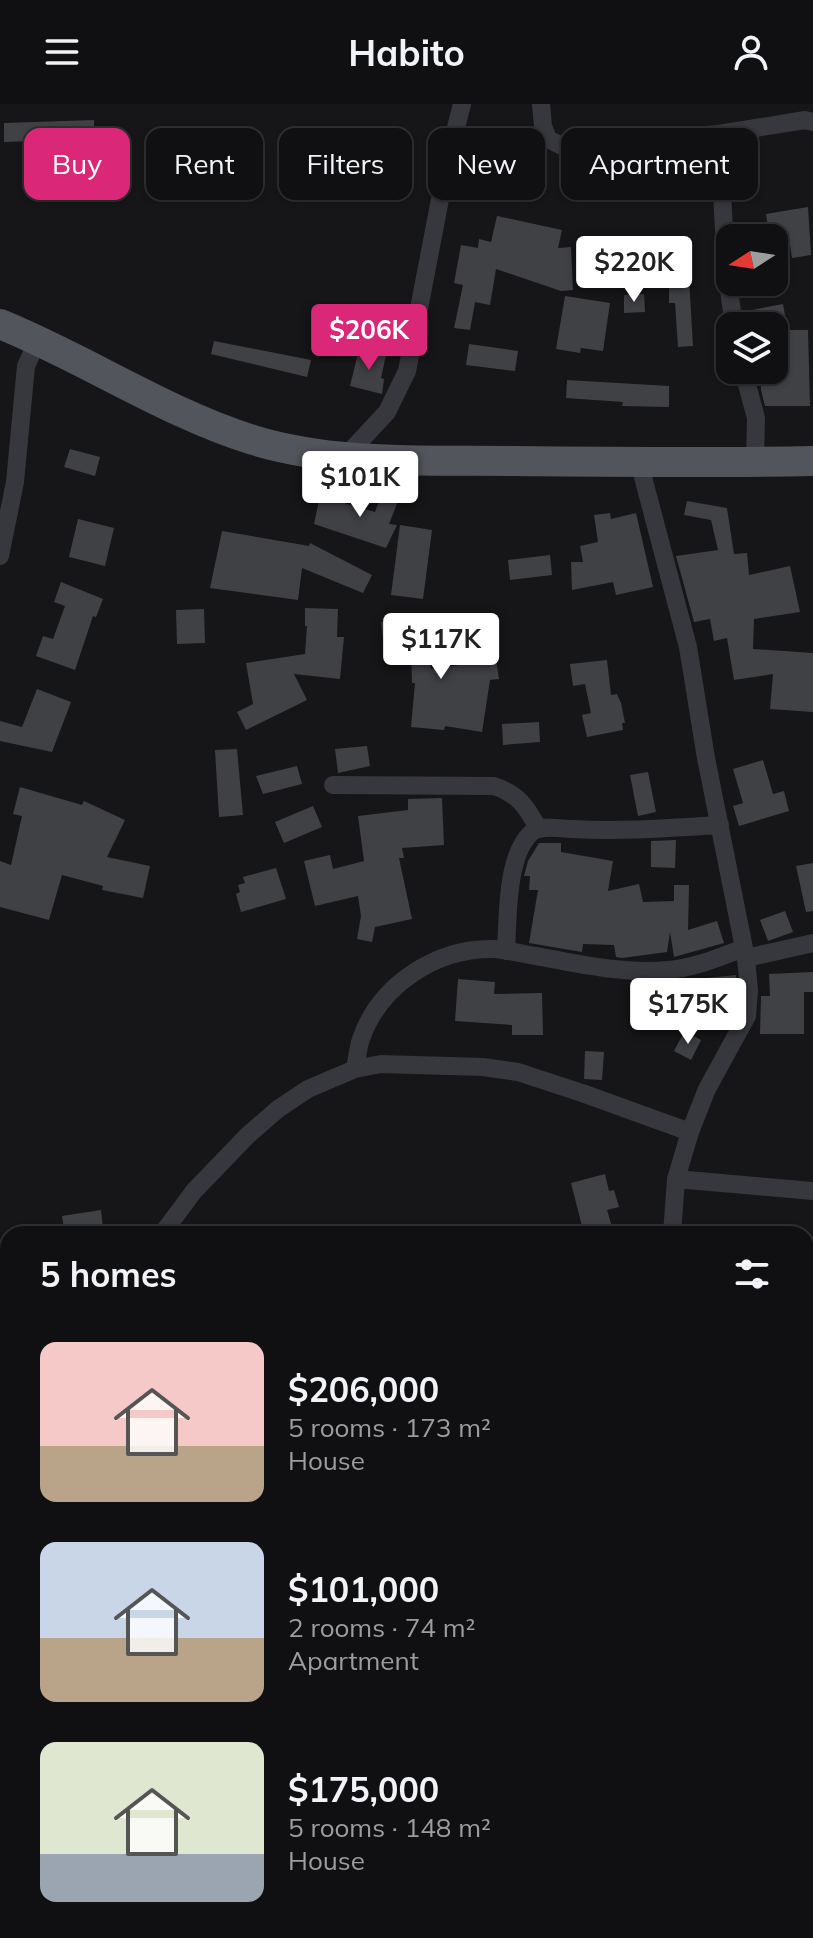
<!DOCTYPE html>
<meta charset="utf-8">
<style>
:root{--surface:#101012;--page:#19191b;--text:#f1f3f6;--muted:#9c9d9f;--line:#303032;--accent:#db2777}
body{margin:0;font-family:Mulish,sans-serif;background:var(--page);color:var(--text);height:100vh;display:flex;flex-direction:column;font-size:30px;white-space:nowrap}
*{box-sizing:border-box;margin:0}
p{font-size:26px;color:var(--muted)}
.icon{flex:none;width:44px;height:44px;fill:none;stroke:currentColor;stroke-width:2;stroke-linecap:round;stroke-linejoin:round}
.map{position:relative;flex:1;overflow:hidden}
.side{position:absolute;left:0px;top:1122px;width:814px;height:712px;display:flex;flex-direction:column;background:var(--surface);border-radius:24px 24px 0 0;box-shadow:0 2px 6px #0004,0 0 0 2px var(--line)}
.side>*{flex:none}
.hud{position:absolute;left:24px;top:24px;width:766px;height:72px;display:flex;gap:16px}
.needle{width:52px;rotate:258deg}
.buttons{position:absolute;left:716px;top:120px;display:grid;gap:16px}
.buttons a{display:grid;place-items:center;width:72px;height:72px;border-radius:16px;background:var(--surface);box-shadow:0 2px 6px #0004,0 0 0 2px var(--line);font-size:40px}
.price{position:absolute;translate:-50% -68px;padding:0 18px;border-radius:8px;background:#fff;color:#222;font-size:26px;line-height:52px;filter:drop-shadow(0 2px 4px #0008)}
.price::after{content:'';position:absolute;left:50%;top:48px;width:24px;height:18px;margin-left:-12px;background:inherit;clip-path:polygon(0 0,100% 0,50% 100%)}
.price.current{background:var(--accent);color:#fff}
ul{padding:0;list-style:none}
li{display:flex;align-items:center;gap:24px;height:200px;padding:0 40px}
li span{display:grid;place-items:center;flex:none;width:224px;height:160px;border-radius:16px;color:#555}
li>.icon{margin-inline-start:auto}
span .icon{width:96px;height:96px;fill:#fffc;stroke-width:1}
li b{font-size:34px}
h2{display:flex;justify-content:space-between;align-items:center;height:96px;padding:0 40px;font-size:34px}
.pill{padding:0 28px;border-radius:16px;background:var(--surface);box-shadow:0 2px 6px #0004,0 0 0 2px var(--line);font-size:28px;line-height:72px}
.pill.current{background:var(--accent);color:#fff}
header{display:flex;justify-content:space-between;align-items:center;height:104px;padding:0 40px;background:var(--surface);font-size:36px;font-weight:700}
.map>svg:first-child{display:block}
.building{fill:#404145}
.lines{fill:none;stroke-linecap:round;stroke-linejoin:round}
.street{stroke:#37383d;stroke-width:18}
.primary{stroke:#53555c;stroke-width:30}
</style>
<header><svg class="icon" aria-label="menu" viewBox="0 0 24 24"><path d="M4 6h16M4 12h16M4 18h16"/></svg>Habito<svg class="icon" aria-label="person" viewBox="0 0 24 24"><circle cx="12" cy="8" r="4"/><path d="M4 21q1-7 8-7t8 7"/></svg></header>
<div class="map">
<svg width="813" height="1834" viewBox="0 0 813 1834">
<rect width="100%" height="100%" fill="#161618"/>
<!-- building -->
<path class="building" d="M94,16V79L60,78L62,42H58V36L4,38V19Z
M808,103L811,151L792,154L788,127L769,130L766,110Z
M497,112L562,126L558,144L571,143L573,186L561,187L496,165L490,201L475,198L470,226L454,224L463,181L454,179L461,141L478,144L479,135L491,138Z
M669,175H689L693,242L678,243L675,199H669Z
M644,190L645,208L624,209V191Z
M565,192L610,199L603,247L581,244L580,249L556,245Z
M783,200L786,217L755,222L752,206Z
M788,226H808L810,302H765L761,286V266H774V252L787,253Z
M214,237L311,256L307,273L211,250Z
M469,240L518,247L515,267L466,261Z
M359,245L386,251L381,274L384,275L382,290L350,282Z
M567,276L669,282V303L622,302L623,298L566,294Z
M70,345L100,353L95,372L64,363Z
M383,386L400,392L389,420L397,421L386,444L314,420L320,392L375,408Z
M687,397L727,404L734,450L747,449L749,471L790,462L800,508L754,515L753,545L813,549V608L770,605L773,570L734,576L727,534L714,537L710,515L694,518L676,452L718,446L711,416L684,411Z
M610,409L611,415L636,409L653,483L616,491L613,478L572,486L571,458H583L580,442L598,438L594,411Z
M78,415L114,424L105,462L69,453Z
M400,421L432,426L423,495L391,491Z
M222,427L309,442L310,439L372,471L363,489L302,464L298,496L210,484Z
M550,451L552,471L510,476L508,456Z
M61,478L103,495L96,513L93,512L75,566L36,552L43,532L53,535L65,502L54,498Z
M305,504L338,505L337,533H344L340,575L294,570L307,596L246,626L237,608L253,600L246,559L305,550L307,522H305Z
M204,505L205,539L177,540L176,506Z
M427,514L431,565L496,556L499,575L490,576L482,628L445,622L444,626L411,623L415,579H412L411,543L384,546L381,518Z
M607,556L611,591L617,590L621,599L625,619H622L623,626L587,633L582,611L591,609L585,580L573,582L570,560Z
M37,585L71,598L52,648L0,637V617L22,623Z
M539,618L540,638L503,641L502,620Z
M367,642L370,662L338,669L335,645Z
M237,645L243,711L219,713L215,646Z
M763,656L773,690L784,687L789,707L739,722L733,702L743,699L733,665Z
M297,662L302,680L263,690L256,672Z
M648,668L656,708L638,712L630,671Z
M20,683L82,701L84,697L125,716L107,753L150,762L143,794L102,786L103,782L62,771L49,816L0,803V757L11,761L22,712L13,710Z
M442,694L444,741L402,744L404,754H399L412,815L375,823L372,838L357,835L361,812L358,792L315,802L304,757L330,751L333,765L364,757L358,712L408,706V695Z
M313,702L322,723L284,739L275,718Z
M676,736L675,764L651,763V737Z
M539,739H561V748L613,757L608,787L639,780L643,798L674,797V781H689L688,826L717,817L724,839L674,853L670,828L667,848L622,854L616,853L614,841L583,840L582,848L529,839L538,786H529L530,772H524L528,757Z
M813,759V807L806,808L796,762Z
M276,764L286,795L241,808L236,790L240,788L238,781L245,779L243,773Z
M785,807L793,828L768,837L760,816Z
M813,868V888H804V930H760L761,892H770L769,870Z
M736,871L737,886L734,911L709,912L708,895L682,899L678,877Z
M458,875L495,878L494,890L542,889L543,931H512V921L455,917Z
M683,930H690L701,936L691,956L674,947Z
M585,947L604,948L602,976L584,975Z
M605,1070L609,1087L614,1086L619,1103L607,1106L614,1130H584L571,1079Z
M101,1106L103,1125H100V1130H65L62,1112Z"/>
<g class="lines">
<!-- street -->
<path class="street" d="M541,0L543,22L548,35L564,43L719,30L805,16L813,18
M719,30L726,165L734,222
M743,266L756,314L755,358
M346,352L387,308L407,267L447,59L462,0
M639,358L688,543L706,654L746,854L749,886L747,912L707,985L690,1028L676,1075L672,1130
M0,452L15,378L26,262L38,236
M333,681L494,682C518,690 526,702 538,724
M506,847C508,815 506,752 531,729C540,720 560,725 572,725C621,728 671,724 720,721
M746,854L813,839
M355,965C357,955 358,944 361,935C380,880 437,844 493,845C509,846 526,851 541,853C583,861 626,870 668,866C694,864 720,853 744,844
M676,1075L813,1087
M162,1130L194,1087L248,1031L278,1005L308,985L355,965L381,960L483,963L518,968L582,989L690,1028
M0,1165L8,1164
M806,1272L813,1273
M806,1474H813
M0,1675L8,1674
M363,1826V1834
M642,1826L645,1834
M237,1834L240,1826"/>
<!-- primary -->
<path class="primary" d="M0,220C86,255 164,308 253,336C335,361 426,356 511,357C612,358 712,359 813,357"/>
</g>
</svg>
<div class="buttons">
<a><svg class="needle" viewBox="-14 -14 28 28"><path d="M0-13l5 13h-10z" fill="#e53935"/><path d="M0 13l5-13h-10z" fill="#9c9d9f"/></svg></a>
<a><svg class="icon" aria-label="layers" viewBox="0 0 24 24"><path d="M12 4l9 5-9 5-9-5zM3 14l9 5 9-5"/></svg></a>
</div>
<b class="price" style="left:634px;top:200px">$220K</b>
<b class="price current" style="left:369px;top:268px">$206K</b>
<b class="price" style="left:360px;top:415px">$101K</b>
<b class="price" style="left:441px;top:577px">$117K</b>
<b class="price" style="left:688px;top:942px">$175K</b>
<div class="hud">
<a class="pill current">Buy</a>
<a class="pill">Rent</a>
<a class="pill">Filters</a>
<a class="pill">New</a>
<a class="pill">Apartment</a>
</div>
<section class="side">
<h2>5 homes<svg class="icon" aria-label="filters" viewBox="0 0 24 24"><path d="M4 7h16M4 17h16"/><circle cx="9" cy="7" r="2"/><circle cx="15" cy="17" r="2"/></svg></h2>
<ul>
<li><span style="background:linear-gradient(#f6c9c9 65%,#b9a48a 0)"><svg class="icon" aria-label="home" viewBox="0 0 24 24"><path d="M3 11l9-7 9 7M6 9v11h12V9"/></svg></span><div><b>$206,000</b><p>5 rooms · 173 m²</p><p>House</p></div></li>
<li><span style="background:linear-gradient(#c9d6e8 60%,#b9a48a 0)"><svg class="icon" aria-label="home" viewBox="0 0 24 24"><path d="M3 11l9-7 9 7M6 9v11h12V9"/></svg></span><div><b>$101,000</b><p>2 rooms · 74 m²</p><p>Apartment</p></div></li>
<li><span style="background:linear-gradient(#dfe7d0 70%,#9aa5b1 0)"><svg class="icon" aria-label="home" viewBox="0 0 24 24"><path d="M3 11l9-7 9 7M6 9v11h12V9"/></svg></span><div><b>$175,000</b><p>5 rooms · 148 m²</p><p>House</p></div></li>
</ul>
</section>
</div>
